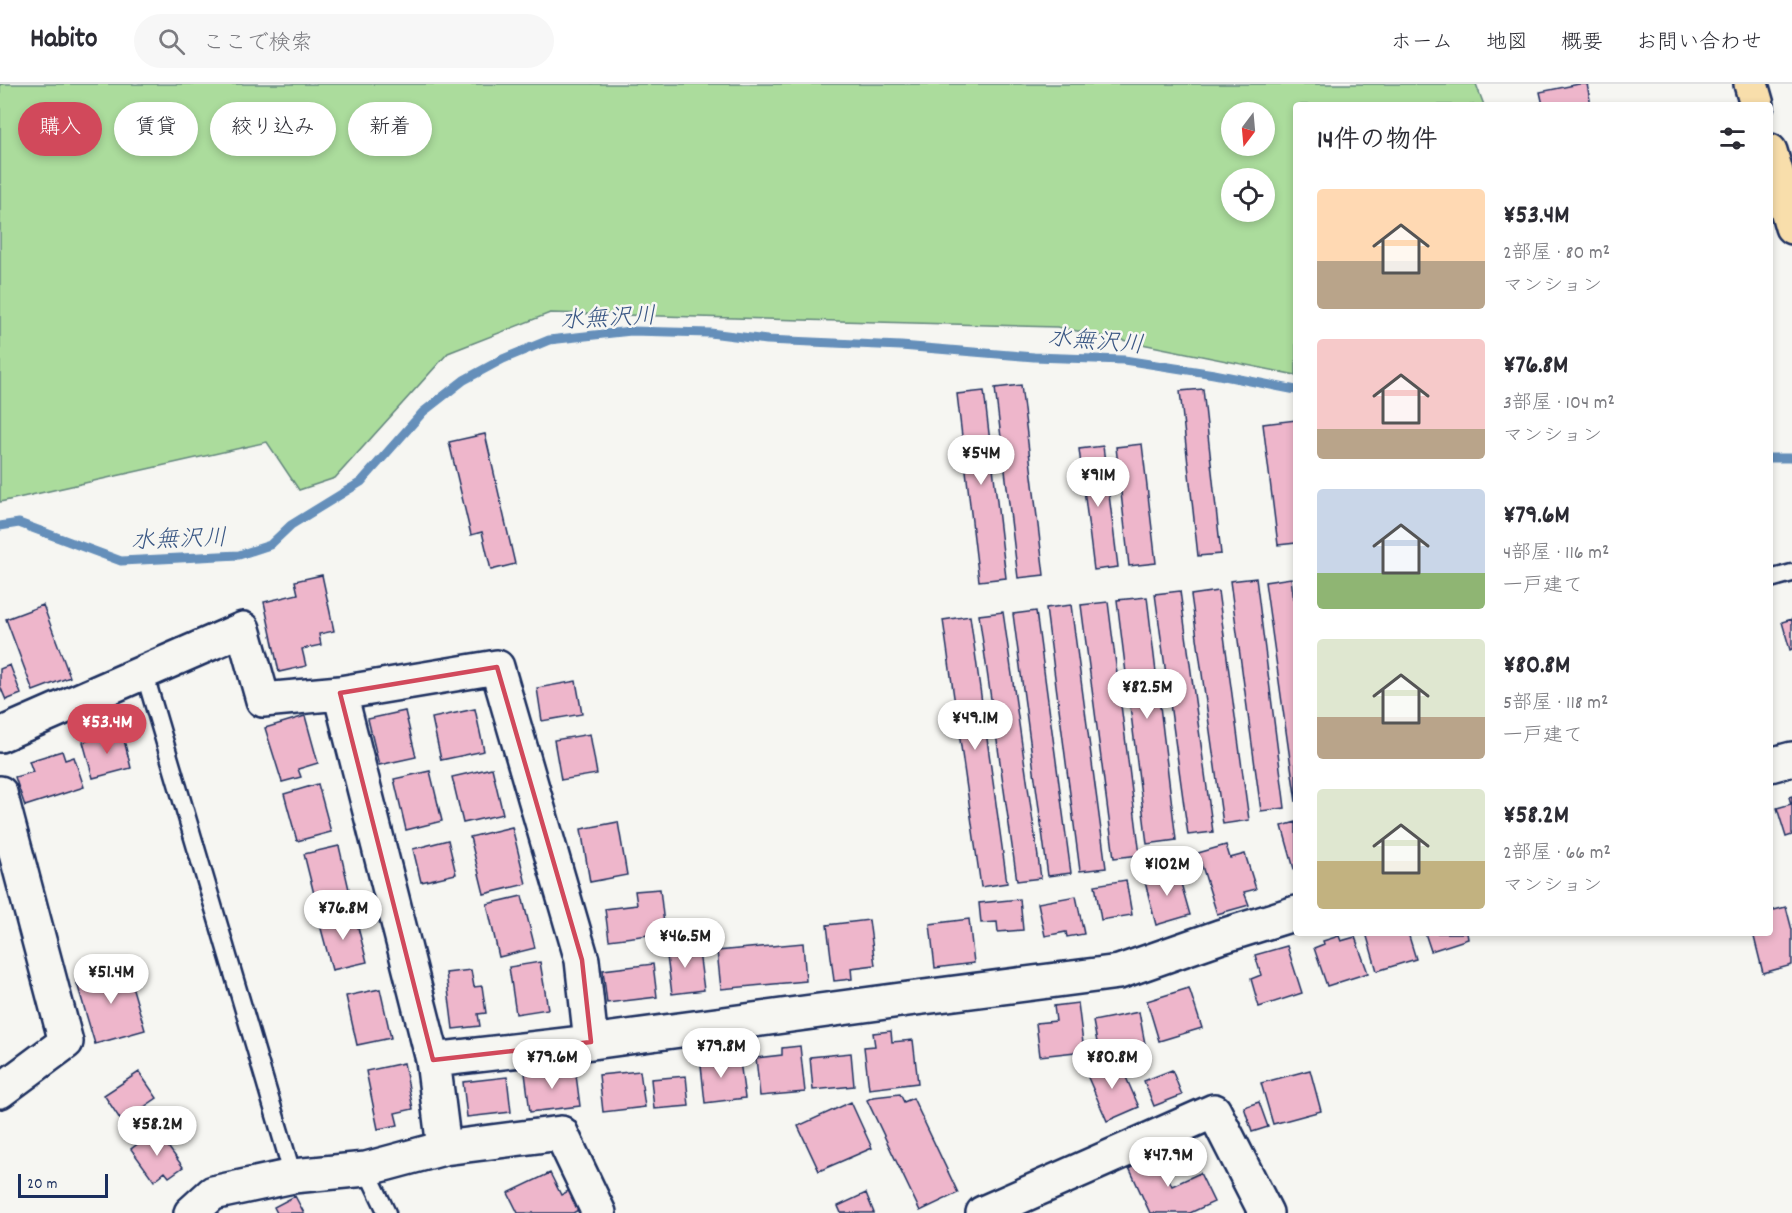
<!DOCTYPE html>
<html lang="ja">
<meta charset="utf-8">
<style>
:root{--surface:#fff;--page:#f7f7f7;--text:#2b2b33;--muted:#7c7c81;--line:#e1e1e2;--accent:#d1495b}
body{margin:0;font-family:Dekko,"Klee One",sans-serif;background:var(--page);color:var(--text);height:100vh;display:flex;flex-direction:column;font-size:22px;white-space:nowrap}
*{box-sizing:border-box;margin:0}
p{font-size:20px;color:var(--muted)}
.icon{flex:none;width:33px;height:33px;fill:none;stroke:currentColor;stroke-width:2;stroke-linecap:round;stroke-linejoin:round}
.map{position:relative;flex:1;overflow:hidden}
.panel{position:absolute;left:1293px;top:18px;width:480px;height:834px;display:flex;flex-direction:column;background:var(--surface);border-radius:6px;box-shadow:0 3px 9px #0003}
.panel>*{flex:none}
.top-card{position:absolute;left:18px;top:18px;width:570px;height:54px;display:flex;gap:12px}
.needle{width:39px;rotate:196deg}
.fabs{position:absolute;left:1221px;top:18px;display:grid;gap:12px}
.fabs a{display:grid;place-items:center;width:54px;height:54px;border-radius:50%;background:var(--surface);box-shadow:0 3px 9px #0003;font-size:30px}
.scale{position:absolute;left:18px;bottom:15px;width:90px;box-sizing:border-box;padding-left:6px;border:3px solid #1b2f5e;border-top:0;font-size:16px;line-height:21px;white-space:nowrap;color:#1b2f5e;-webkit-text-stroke:4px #f6f6f2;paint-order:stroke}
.price{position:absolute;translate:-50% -51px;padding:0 14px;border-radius:21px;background:#fff;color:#222;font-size:20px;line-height:39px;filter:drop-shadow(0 2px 3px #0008)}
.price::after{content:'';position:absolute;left:50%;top:36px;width:18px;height:14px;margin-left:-9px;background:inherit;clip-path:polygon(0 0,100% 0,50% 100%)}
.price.selected{background:var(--accent);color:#fff}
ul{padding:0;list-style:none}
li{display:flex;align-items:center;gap:18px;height:150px;padding:0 24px}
li span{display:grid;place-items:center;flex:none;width:168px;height:120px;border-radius:6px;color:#555}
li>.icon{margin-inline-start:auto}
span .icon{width:72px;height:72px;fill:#fffc;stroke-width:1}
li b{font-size:26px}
h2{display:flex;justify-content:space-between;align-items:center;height:72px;padding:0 24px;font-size:26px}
.tag{padding:0 21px;border-radius:27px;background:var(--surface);box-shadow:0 3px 9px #0003;font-size:21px;line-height:54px}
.tag.selected{background:var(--accent);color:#fff}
header{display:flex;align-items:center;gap:36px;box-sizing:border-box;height:84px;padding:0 30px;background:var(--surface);border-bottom:2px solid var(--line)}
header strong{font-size:28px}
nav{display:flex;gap:33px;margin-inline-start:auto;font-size:21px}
.search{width:420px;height:54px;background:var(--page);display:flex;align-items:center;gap:15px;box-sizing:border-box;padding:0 21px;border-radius:33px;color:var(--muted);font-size:22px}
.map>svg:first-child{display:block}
.green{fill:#abdc9c;stroke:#63867d;stroke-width:1.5;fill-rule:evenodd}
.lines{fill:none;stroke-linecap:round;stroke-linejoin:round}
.stream{stroke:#658fba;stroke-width:9}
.building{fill:#eeb6cb;stroke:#1b2f5e;stroke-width:1.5}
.lane-casing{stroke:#1b2f5e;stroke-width:21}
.street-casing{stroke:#1b2f5e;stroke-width:38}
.highway-casing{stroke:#1b2f5e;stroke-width:38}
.lane{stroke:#f6f6f2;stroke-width:16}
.street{stroke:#f6f6f2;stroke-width:33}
.highway{stroke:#f8deab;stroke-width:33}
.marked{fill:none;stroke:#d1495b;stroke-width:4.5;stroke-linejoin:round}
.labels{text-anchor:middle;stroke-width:5;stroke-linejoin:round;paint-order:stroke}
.water-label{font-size:24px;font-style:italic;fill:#3a5784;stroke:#f6f6f2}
</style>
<header>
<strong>Habito</strong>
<div class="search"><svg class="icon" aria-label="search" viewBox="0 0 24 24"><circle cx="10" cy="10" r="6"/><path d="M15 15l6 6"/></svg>ここで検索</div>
<nav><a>ホーム</a><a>地図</a><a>概要</a><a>お問い合わせ</a></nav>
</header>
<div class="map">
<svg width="1792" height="1129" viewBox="0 0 1792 1129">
<rect width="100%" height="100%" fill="#f6f6f2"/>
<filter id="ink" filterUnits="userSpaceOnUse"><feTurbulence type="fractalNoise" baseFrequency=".0167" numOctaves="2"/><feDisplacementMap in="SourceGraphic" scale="12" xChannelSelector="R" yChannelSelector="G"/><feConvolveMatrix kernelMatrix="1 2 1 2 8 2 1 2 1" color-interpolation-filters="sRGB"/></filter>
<g filter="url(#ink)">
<!-- green -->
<path class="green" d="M0,0H1476L1484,21H1296V291L1057,243L550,229L448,269L335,394L299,406L267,358L0,418ZM1232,28H1264V62H1232ZM1232,94H1264V128H1232Z"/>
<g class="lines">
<!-- stream -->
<path class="stream" d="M1770,374H1792
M0,442L19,439L121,477L239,471L270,461L291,441L361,398L423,328L464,296L503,275L549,256L631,247L710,249L767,256L901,262L1034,273L1124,276L1214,290L1296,306"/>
</g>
<!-- building -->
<path class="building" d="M1579,0H1587L1591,21H1543L1540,8Z
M1021,301L1044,491L1018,494L995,304Z
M1203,305L1221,470L1198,472L1180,307Z
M984,307L1006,494L979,497L957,310Z
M1296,336V459L1278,461L1263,340Z
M485,350L515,480L491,486L482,448L471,451L449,358Z
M1142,360L1156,479L1129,482L1116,363Z
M1103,362L1118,483L1094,486L1079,365Z
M322,491L334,547L319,550L321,561L302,565L306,582L279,588L264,518L298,510L295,497Z
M1256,494L1285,724L1261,727L1230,497Z
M1291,494L1296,533V718L1265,498Z
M1180,507L1213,748L1188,751L1155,510Z
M1218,507L1249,736L1223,740L1191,511Z
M1147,513L1176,756L1147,760L1117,516Z
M1108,518L1140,771L1114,774L1081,521Z
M43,521L70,593L33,607L6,535Z
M1071,521L1106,784L1080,787L1046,524Z
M1036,527L1071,789L1048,792L1013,530Z
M1003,528L1041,794L1017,797L979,531Z
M970,532L1007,799L981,803L943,536Z
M1792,535V565L1790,566L1782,538Z
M10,581L21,610L6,616L0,602V585Z
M576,597L582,630L542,637L537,604Z
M475,625L484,667L441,676L432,634Z
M405,627L416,673L379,681L368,635Z
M305,632L318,679L298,685L301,693L282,698L265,644Z
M122,648L131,684L93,694L83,658Z
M590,650L597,690L561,696L554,656Z
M62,667L65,676L74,673L84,703L25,722L15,693L33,688L29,677Z
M492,684L503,730L463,739L452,693Z
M430,687L442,737L406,746L394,695Z
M318,700L331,748L297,757L284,710Z
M1792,712V751L1786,753L1777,724L1791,720L1789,713Z
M618,738L627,791L590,798L581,745Z
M1296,738V792L1282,742Z
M512,743L526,800L484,810L470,753Z
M448,756L456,790L421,798L413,765Z
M1226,761L1230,774L1245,770L1256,805L1244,808L1249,821L1217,830L1198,769Z
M339,762L351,814L317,822L304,770Z
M1177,785L1190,831L1156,841L1144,794Z
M1126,796L1132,831L1101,836L1095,801Z
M660,805L665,849L609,856L605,825L637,821L635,807Z
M522,812L535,864L499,873L487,820Z
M1076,812L1084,850L1067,853L1066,848L1045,852L1038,819Z
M1020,815L1023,846L998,848L997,838L981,839L979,819Z
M1786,823L1792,846V881L1763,889L1753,849H1770V827Z
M354,828L367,878L332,886L319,837Z
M969,835L974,879L935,884L930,840Z
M869,836L875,881L851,884L852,895L834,897L827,841Z
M1366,849H1408L1416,875L1377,887Z
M1425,849H1467L1468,855L1431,867Z
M1339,852L1341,857L1355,853L1368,889L1327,902L1314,864L1324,860L1323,857Z
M803,859L806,897L721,905L717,867Z
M698,860L704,906L672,910L666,865Z
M1287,862L1302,909L1259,923L1251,895L1261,891L1255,871Z
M540,878L548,925L516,930L509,883Z
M653,880L657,913L607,919L603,886Z
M126,881L145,946L95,960L76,896Z
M471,886L474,903L482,902L486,929L478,930L480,942L453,945L446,889Z
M1189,904L1202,944L1159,957L1147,917Z
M380,905L391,954L357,961L346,912Z
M1078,919L1084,967L1040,972L1036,939L1056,937L1054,922Z
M1139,928L1145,960L1099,969L1093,937Z
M891,947L892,958L913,956L918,999L869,1005L864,963L875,962L873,949Z
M800,962L805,1008L760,1012L756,974L782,971V964Z
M724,969L725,979L740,977L745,1014L705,1019L700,972Z
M851,969L854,1002L813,1006L810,973Z
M1118,975L1139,1023L1107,1037L1086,989Z
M404,979L413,1025L395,1029L398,1041L378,1045L366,987Z
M575,983L580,1022L530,1028L525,989Z
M1172,986L1182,1011L1154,1022L1144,997Z
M1310,986L1321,1027L1273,1040L1261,999Z
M640,987L645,1023L603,1028L599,991Z
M139,988L157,1014L122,1038L104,1011Z
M686,992L689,1022L654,1025L651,995Z
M507,993L511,1028L467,1033L463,998Z
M900,1010L904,1018L913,1014L958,1109L920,1127L867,1016L873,1013Z
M851,1018L872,1064L819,1087L798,1042Z
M1259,1018L1268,1043L1252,1048L1244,1023Z
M156,1046L183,1083L169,1093L165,1088L154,1097L131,1065Z
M1155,1066L1172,1102L1200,1089L1214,1118L1190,1129H1150L1127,1079Z
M550,1089L561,1111L574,1104L584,1123L573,1129H518L508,1109Z
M866,1109L874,1129H841L838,1122Z
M295,1112L304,1129H277L274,1123Z"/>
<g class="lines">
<!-- lane casing -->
<g class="lane-casing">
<path id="lane" d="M1770,495L1792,489
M144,588L293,1092
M366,1085L387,1129"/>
</g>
<!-- street casing -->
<g class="street-casing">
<path id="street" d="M0,651L243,545L263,616L340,609
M1770,681L1792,675
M0,709L66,958L0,1007
M433,976L591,958L908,915L1119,888L1219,853L1296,829
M444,1064L433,976L340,609L497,583L582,876L591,958
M191,1129L213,1109L293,1092L366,1085L444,1064L561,1049L599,1129
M983,1129L1214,1027L1266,1129"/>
</g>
<!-- highway casing -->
<g class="highway-casing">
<path id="highway" d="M1751,0L1757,21
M1770,67L1792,143"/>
</g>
<!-- lane -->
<use href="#lane" class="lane"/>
<!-- street -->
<use href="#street" class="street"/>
<!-- highway -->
<use href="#highway" class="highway"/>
</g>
</g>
<!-- marked area -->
<path class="marked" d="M497,583L582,876L591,958L433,976L340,609Z"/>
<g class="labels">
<!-- water labels -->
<g class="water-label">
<text transform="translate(608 233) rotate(-3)" y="8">水無沢川</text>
<text transform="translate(1096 256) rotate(5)" y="8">水無沢川</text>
<text transform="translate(179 454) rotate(-2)" y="8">水無沢川</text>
</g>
</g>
</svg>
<div class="fabs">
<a><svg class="needle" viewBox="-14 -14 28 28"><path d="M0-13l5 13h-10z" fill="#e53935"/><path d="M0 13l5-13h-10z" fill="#7c7c81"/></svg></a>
<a><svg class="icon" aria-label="locate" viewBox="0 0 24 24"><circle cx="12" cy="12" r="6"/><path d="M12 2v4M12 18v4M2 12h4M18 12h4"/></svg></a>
</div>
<div class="scale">20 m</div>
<b class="price" style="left:981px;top:402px">¥54M</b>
<b class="price" style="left:1098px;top:424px">¥91M</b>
<b class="price" style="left:1147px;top:636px">¥82.5M</b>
<b class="price" style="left:975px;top:667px">¥49.1M</b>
<b class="price selected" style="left:107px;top:671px">¥53.4M</b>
<b class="price" style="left:1167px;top:813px">¥102M</b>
<b class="price" style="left:343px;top:857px">¥76.8M</b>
<b class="price" style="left:685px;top:885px">¥46.5M</b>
<b class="price" style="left:111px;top:921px">¥51.4M</b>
<b class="price" style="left:721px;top:995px">¥79.8M</b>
<b class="price" style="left:552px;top:1006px">¥79.6M</b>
<b class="price" style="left:1112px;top:1006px">¥80.8M</b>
<b class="price" style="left:157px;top:1073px">¥58.2M</b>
<b class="price" style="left:1168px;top:1104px">¥47.9M</b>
<div class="top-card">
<a class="tag selected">購入</a>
<a class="tag">賃貸</a>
<a class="tag">絞り込み</a>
<a class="tag">新着</a>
</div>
<section class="panel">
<h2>14件の物件<svg class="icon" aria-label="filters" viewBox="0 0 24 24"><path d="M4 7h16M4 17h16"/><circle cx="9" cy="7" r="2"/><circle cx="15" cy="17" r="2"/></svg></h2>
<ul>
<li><span style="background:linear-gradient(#ffd9b3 60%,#b9a48a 0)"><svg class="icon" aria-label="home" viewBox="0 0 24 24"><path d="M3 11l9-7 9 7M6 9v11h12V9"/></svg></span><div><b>¥53.4M</b><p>2部屋 · 80 m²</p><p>マンション</p></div></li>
<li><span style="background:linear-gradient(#f6c9c9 75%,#b9a48a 0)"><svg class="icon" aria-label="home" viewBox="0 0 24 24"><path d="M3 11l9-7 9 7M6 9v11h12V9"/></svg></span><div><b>¥76.8M</b><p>3部屋 · 104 m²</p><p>マンション</p></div></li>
<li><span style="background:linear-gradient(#c9d6e8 70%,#8fb573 0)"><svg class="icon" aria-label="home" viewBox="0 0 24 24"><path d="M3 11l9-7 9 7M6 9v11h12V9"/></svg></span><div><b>¥79.6M</b><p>4部屋 · 116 m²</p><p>一戸建て</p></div></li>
<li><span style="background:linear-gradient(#dfe7d0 65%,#b9a48a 0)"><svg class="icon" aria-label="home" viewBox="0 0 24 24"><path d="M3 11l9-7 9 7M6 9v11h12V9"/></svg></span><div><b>¥80.8M</b><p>5部屋 · 118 m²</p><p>一戸建て</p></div></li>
<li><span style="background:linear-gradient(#dfe7d0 60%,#c2b280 0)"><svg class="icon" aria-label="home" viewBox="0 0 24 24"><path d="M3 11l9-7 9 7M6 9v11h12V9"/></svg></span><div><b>¥58.2M</b><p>2部屋 · 66 m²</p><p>マンション</p></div></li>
</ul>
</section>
</div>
